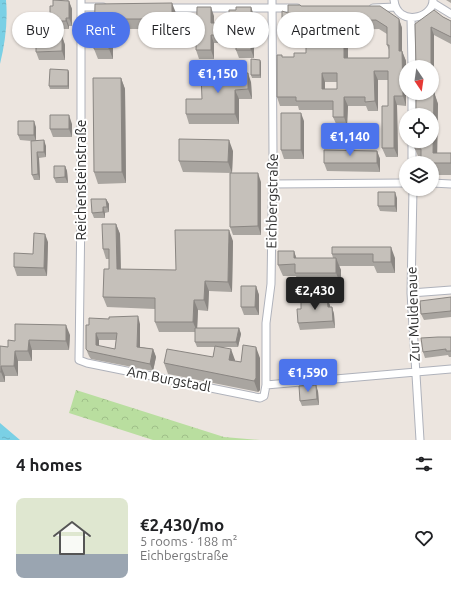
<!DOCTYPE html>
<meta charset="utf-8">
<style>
:root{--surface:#fff;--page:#f2f2f2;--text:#202124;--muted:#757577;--line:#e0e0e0;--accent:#4c74ec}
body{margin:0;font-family:Ubuntu,sans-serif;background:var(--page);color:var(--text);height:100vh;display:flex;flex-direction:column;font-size:15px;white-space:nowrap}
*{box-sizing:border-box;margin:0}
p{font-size:13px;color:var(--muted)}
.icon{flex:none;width:22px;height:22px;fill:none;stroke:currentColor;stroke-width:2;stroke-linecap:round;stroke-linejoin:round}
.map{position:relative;height:440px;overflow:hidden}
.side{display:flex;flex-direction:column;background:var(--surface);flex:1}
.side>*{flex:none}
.hud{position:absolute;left:12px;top:12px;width:427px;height:36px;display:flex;gap:8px}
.needle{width:26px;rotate:167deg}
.controls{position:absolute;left:399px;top:60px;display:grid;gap:8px}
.controls a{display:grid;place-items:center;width:40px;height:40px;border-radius:50%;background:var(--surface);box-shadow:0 1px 3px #0004;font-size:20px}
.price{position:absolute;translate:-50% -34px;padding:0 9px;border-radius:4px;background:var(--accent);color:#fff;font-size:13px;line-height:26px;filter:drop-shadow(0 1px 2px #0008)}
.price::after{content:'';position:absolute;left:50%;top:24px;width:12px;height:9px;margin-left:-6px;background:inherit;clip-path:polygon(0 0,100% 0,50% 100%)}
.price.selected{background:#222;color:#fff}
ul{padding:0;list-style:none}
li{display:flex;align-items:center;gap:12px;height:100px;padding:0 16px}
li+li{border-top:1px solid var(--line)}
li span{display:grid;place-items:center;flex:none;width:112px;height:80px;border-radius:8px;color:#555}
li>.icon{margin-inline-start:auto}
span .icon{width:48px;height:48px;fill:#fffc;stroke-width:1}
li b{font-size:17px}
h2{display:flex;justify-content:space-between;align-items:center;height:48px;padding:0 16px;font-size:17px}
.tag{padding:0 14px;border-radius:18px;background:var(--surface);box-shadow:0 1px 3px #0004;font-size:14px;line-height:36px}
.tag.selected{background:var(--accent);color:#fff}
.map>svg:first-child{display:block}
.forest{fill:url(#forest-crowns)}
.water{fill:url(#water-ripples)}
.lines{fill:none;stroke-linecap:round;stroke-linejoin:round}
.minor-casing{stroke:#afb2bb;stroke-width:9}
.minor{stroke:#fff;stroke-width:7}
.wall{fill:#a9a5a0;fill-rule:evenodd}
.shaded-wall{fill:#8a8682}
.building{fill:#c5c0ba;stroke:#8a8682;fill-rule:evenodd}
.labels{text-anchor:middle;stroke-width:4;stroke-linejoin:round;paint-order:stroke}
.street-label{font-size:14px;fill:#2b2b2b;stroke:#fff}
</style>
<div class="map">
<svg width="451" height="440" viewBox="0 0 451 440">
<defs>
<pattern id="forest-crowns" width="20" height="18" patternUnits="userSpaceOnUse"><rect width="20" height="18" fill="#b9de9f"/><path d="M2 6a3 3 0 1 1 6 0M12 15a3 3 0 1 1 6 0" fill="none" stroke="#9fbf89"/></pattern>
<pattern id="water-ripples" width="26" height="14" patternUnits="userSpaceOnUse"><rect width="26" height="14" fill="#7ad0e5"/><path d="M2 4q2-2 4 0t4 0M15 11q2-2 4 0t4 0" fill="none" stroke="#6ab3c5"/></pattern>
</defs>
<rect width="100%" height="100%" fill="#ece5df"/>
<!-- forest -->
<path class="forest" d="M76,390L224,437L260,440H153L69,413Z"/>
<!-- water -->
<path class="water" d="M0,0H6C8,22 5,43 0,64Z
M0,423L20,440H0Z"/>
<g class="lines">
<!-- minor casing -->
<g class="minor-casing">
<path id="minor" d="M81,0V207L79,360L87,363L260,398L264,396L266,385V323L271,284L273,154L272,0
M394,0C397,27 433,19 433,0
M433,3L451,14
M81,7H103
M165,8H297
M373,8L395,7
M411,18L412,67
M412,93V115
M412,141V163
M432,183L451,184
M272,184L406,183
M413,189L411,293L420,440
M411,293L451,290
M266,385L451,369"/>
</g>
<!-- minor -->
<use href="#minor" class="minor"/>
</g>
<!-- wall -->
<path class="wall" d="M68,0L72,9V26H69V29H56L50,15L53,6Z
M446,0H451V3Z
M95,4L176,13V29H113V59H98L94,49Z
M301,6L399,19L402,28V51L406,61V106L397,105L398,157H386L382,148L388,106V80H378V111H368L366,106H348L347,126H337L333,117V110H299L298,106H280L277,97L283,57H294L306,53L348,42V58H389V50L387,45V34L379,29L304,31V34L286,35L282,26L288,13ZM325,82H337V89H325Z
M251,7L254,16V58H239L236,50V33H232L229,24Z
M214,16V23L218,31V43H214V59H199L196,50Z
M443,17L451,21V44L434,35V88H432V67L415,24Z
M62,36L65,45V60H39L36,52Z
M261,62V78H252L251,75Z
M69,72V89H50L49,86Z
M121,78L125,89L126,183L98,184L94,172Z
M251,82L252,99H239V124H189L186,114L202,99Z
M434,92L438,104L437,153H451V175H432V163L420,161L415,149Z
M304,121V159H284L281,150Z
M72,124V137H53L50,129Z
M36,127V140L46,146V157L39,158L40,180H34L32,175L31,141L20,140L18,135Z
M233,151L232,173L183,172L179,161Z
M377,151L380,159V172L327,171L324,163Z
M65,166L67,171L68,183H56L54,178Z
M261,182V235H233L230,227Z
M397,198V212L380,211L378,206Z
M106,199L109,204V212L105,213V218H94L92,213Z
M116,224L120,234L121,270H176L233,241L232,292L209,291L208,311L198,310L197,328H239L241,334L238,347H223L235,360V361L241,362L260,358V390L258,392L168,374L164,363L213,357L215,347H197L195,342V332H159L155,322V309L107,307L103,297L109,269V259H106L103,249Z
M48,242L47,276H17L14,267L33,254Z
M332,247L395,258V273H377L374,266H339L341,270V285H299L296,276H283L278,265L294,251L296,258H333L332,254Z
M256,286L259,295V315H244L241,307Z
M451,297V317L424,320L421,314Z
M330,305V307H332L334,314L335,328L300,330L298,323L301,309Z
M140,324V347L153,349L156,357L153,371L91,359L89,356L86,349L89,325ZM99,340H116L115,349L99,346Z
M70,335L69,350H32V361H18V376H5V382H0V346L8,347L15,341Z
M451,337V357H449L448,355L425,358L423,352Z
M318,391L319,405L302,406L300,401Z"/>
<!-- shaded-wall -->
<path class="shaded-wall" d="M69,1L72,9V26L69,18Z
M172,3L176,13V29L172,19Z
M211,7L214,16V31L211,23Z
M251,7L254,16V58L251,50Z
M66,18L69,26V29L66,21Z
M109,19L113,29V59L109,49Z
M399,19L402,28V61L399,51Z
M301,22L304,31V34L301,25Z
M215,23L218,31V43L215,35Z
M431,27L434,35V88L432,83V67H431Z
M344,33L348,42V67L344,58Z
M211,35L214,43V59L211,50Z
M62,36L65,45V60L62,51Z
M402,51L406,61V106L403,96Z
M260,60L261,62V78L260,75Z
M68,70L69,72V89L68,86Z
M374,71L378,80V111L375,101Z
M248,73L251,82L252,99L248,89Z
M322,73L325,82V98L322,89Z
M121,78L125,89L126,183L122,172Z
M235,90L239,99V124L235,114Z
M434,92L438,104L437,163L433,153Z
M394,96L397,105L398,157L394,148Z
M344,97L348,106L347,126L344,117Z
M301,113L304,121V159L301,150Z
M69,115L72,124V137L69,129Z
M34,121L36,127V141L34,135Z
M44,140L46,146V157L44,152Z
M229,140L233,151L232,173L228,162Z
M377,151L380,159V172L377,163Z
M37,152L39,158L40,180L38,174Z
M65,166L67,171L68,183L65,177Z
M258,173L261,182V235L258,226Z
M395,192L397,198V212L395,206Z
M106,199L109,204V212L107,207Z
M103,207L105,213V218L103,212Z
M116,224L120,234L121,280L117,269Z
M229,230L233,241L232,292L228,282Z
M45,234L48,242L47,276L44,268Z
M391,247L395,258V273L391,262Z
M294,251L298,263L294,258Z
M336,258L341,270V285L336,273Z
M205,281L209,291L208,311L204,300Z
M256,286L259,295V315L255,307Z
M327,298L330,305L331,314L328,307Z
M194,300L198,310L197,332L193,322Z
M332,307L334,314L335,328L333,321Z
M138,316L140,324V354L137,347Z
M66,325L70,335L69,350L66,341Z
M239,328L241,334L238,347L236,342Z
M96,333L99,340V353L96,345Z
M29,340L32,350V361L28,351Z
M256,347L260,358V390L258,392L254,381Z
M153,349L156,357L153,371L150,364Z
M231,349L235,360L233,371L229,360Z
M15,351L18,361V376L14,366Z
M1,366L5,376V382L1,372Z
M316,385L318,391L319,405L317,399Z"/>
<!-- building -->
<path class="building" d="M53,0L69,1V18H66V21H53V15H50V6H53Z
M172,3V19H109V49H94L95,4Z
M288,5H300L301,6H380L399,19V51H402L403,96H394V148H382V106H388V71H374L375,101L365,102V97H344V117H333V101H296V97H277V55H282V57H294V53H306V34L344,33V58H389V45H387V27L376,20L301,22V25L282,26V11L288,13ZM322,73H337V89H322Z
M197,7H211V23H215V35H211V50H196Z
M236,7H251V50H236V24H229V10H236Z
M434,10L443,17L451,21V37L431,27V67H416L415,24Z
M36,36H62V51L36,52Z
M251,59L260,60V75H251Z
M50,69L68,70V86H49Z
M248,73V89L235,90V114H186V99H202L201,74Z
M93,78H121L122,172H94Z
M432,92H434L433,153H451V163H421V149H415V141H432V115H416V93H432Z
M281,113H301V150H281Z
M50,115H69V129H50Z
M18,121H34V135H18Z
M179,139L229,140L228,162L179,161Z
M44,140V152H37L38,174L32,175L31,141Z
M324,150L377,151V163H324Z
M54,166H65V177L54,178Z
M230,173H258V226L230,227Z
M378,192H395V206H378Z
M91,199H106L107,207H103V212L92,213Z
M102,224H116L117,269L176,270L175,230H229L228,282L205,281L204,300H194L193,322H155V298L103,297L104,269H109V249H103Z
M34,233L45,234L44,268L14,267V253L33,254Z
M332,247H391V262H373V254H332Z
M278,251H294V258H336V273H295V264L278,265Z
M241,286H256L255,307H241Z
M451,297V311L421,314L420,301Z
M327,298L328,307H332L333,321L298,323L297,309H301V300Z
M138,316L137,347L153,349L150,364L88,351L86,349V325H89V318L109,319V317ZM96,333H117L115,349L96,345Z
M15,324L66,325V341L29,340L28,351H15L14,366H1V372H0V346L8,347V340L15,341Z
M195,328H239L236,342H195Z
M438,337H451V351H446V349L423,352L421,338Z
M243,345L256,347V378L254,381L164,363L167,349L213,357L215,346L231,349L229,360L241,362Z
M316,385L317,399L300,401L299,386Z"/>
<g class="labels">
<!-- street labels -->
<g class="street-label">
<text transform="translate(81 180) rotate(-90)" y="5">Reichensteinstraße</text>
<text transform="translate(272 201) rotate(-89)" y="5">Eichbergstraße</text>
<text transform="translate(413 314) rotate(-92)" y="5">Zur Muldenaue</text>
<text transform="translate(169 379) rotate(11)" y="5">Am Burgstadl</text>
</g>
</g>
</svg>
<div class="controls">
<a><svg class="needle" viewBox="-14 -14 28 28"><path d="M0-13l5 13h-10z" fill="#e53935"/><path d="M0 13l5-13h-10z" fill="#757577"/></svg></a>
<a><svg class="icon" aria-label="locate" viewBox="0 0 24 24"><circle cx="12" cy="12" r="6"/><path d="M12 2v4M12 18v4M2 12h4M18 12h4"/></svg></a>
<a><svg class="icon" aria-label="layers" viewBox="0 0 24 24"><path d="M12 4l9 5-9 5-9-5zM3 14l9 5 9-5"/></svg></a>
</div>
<b class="price" style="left:218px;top:94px">€1,150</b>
<b class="price" style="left:350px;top:157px">€1,140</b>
<b class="price selected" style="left:315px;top:311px">€2,430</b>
<b class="price" style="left:308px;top:393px">€1,590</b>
<div class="hud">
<a class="tag">Buy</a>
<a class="tag selected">Rent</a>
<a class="tag">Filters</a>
<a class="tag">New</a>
<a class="tag">Apartment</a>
</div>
</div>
<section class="side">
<h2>4 homes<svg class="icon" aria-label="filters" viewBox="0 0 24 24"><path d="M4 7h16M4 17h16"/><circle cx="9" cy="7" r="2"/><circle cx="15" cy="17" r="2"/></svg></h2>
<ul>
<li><span style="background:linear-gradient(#dfe7d0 70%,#9aa5b1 0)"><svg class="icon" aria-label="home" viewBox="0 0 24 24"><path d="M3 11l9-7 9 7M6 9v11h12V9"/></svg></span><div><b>€2,430/mo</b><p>5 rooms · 188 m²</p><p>Eichbergstraße</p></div><svg class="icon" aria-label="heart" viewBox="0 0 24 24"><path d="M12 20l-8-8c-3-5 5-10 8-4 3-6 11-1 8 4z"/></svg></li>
</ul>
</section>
